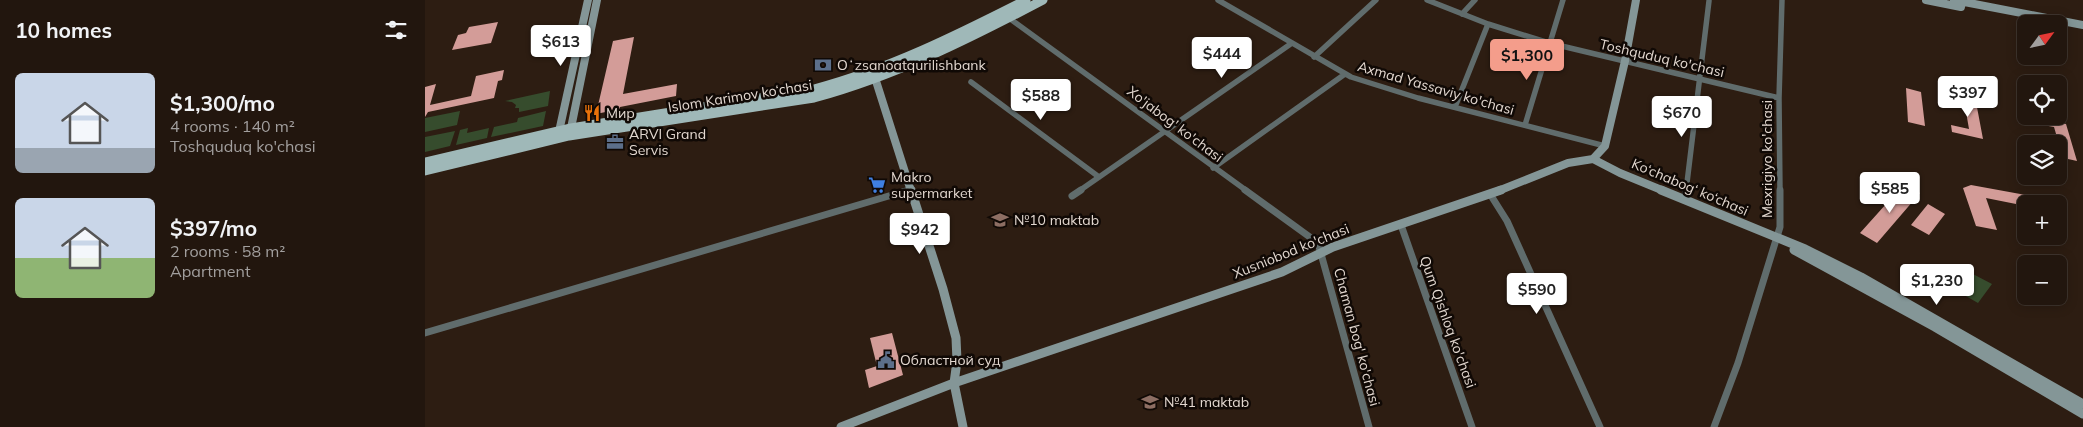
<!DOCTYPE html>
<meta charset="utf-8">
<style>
:root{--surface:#22160e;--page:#2e231c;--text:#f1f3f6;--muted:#a29f9e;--line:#3f352e;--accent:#f49d8b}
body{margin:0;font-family:Mulish,sans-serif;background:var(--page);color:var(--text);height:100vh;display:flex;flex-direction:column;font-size:19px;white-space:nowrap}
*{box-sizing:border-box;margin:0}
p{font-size:16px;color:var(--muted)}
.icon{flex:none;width:28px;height:28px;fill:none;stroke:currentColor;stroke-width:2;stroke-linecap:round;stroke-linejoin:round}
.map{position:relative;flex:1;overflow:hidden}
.details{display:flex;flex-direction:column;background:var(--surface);width:425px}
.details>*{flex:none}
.needle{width:32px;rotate:57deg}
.controls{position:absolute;left:1592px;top:15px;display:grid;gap:10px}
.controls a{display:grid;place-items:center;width:50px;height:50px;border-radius:8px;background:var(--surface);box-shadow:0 2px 12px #0003,0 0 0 1px var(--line);font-size:25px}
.price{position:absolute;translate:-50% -42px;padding:0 11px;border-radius:5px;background:#fff;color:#222;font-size:16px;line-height:32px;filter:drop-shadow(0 1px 2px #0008)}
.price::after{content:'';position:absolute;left:50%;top:30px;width:15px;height:11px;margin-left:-8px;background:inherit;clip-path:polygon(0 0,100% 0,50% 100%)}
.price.on{background:var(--accent);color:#111}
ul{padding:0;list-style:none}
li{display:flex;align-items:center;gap:15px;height:125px;padding:0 15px}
li span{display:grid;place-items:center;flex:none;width:140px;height:100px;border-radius:8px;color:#555}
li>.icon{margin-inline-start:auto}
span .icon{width:60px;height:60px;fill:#fffc;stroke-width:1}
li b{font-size:21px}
h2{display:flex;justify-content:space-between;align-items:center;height:60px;padding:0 15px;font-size:21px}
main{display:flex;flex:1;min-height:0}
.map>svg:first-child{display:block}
.green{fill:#364c2d}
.building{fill:#d39c98}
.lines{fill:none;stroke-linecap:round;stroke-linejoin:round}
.street-far1{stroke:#606c6c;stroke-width:5.5}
.street{stroke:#606c6c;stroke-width:7}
.secondary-far1{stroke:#849697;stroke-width:8}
.secondary{stroke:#849697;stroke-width:9}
.primary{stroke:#9fb8b8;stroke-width:9}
.labels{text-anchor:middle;stroke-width:5;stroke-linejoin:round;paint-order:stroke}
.street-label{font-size:14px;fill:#e3d8d0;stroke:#100905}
.poi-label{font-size:14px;fill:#e3d8d0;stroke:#100905;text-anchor:start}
</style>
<main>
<section class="details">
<h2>10 homes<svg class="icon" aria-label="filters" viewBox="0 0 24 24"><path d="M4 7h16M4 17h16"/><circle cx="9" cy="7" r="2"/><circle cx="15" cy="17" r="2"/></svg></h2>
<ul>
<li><span style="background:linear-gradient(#c9d6e8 75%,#9aa5b1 0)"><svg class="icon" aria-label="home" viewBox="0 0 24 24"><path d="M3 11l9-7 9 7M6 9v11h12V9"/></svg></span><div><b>$1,300/mo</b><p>4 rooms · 140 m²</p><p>Toshquduq ko'chasi</p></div></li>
<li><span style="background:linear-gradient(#c9d6e8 60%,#8fb573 0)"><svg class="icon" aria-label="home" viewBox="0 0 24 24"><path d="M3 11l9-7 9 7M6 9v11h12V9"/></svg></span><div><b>$397/mo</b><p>2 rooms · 58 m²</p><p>Apartment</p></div></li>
</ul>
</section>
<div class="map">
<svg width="1658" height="427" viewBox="0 0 1658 427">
<rect width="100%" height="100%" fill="#2d1d12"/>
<!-- green -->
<path class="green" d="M125,91L123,106L94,112V108H90L91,105L87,102L80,101Z
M35,111L32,125L0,132V118Z
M121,111L118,126L66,137L69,127L92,122L93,118Z
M43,128L42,133L64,128L62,138L31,145L35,130Z
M30,131L25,146L0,152V137Z
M1546,273L1567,284L1553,303L1532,291Z"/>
<!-- building -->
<path class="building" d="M73,22L66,43L27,50L33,35L41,33L44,27Z
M209,37L198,94L252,84L251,96L195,107V109L171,114L188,41Z
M79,70L77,80L73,81L69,98L3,112L0,117V87L11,84L5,105L46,96L51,76Z
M1481,88L1496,92L1500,126L1483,122Z
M1522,96L1551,102L1558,139L1527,132L1526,125L1544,129L1540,106L1524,103Z
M1616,119L1641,124L1652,161L1634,157V144L1629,127L1618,125Z
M1479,184L1495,193L1452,243L1435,233Z
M1546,185L1634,201V204H1601V206L1561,198L1572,230L1551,226L1538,188Z
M1503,204L1520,214L1504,235L1486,225Z
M467,333L478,375L444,388L440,370L452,366L445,338Z"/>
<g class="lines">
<!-- street-far1 -->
<path class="street-far1" d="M793,0L926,77L993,98L1180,146
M1002,0L1063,24L1124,43L1354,98
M1037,14L1050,0
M584,18L822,191
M889,57L951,0
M546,82L674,177
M1030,107L1063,24
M1100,125L1138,0
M788,168L920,74
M480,191L487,189
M654,191L867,43
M1261,191L1284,1
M1355,191L1354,98L1357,0"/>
<!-- street -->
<path class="street" d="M820,190L893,243L944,427
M1065,194L1082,221L1175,427
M647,196L656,190
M1260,200L1261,190
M976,225L1047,427
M0,333L484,190
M1289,427L1313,363L1355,227V190"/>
<!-- secondary-far1 -->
<path class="secondary-far1" d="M1501,0L1536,7
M1529,0L1658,25
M451,81L486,191
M145,133L172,0
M133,136L163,0
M1168,159L1195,173L1239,191
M1073,191L1143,163L1168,159L1180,146L1200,61L1211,0"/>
<!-- secondary -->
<path class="secondary" d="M486,190L518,289L531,338L532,361L529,383L538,427
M1236,190L1380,249L1436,277L1658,404
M1369,250L1510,327L1658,414
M416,427L529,383L857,272L908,247L1076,190"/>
<!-- primary -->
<path class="primary" d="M0,162L146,128L389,89C464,69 532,35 601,0
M0,171L144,136L389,98C470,76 544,39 618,0"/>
</g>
<!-- icons -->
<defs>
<g id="bank-bare" transform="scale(1.35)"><path d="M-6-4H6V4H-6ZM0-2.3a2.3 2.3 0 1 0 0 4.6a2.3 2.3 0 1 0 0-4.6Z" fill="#5c6f8a" stroke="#100905" stroke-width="2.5" paint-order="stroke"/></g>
<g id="restaurant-bare" transform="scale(1.35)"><path d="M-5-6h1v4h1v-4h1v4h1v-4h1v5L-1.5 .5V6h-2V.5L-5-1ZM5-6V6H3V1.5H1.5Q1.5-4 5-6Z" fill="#e8710a" stroke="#100905" stroke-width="2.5" paint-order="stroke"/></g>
<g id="office-bare" transform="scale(1.35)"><path d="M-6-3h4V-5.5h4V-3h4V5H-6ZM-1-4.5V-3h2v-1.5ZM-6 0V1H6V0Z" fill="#5c6f8a" stroke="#100905" stroke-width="2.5" paint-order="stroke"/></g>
<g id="supermarket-bare" transform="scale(1.35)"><path d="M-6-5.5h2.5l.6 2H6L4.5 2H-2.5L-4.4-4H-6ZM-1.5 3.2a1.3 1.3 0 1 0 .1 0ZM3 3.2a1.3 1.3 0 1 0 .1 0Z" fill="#3f7fe0" stroke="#100905" stroke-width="2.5" paint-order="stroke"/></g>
<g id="school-bare" transform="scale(1.35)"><path d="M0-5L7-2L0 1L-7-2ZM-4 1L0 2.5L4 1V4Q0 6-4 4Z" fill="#8d6e63" stroke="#100905" stroke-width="2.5" paint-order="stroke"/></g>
<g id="civic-bare" transform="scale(1.35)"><path d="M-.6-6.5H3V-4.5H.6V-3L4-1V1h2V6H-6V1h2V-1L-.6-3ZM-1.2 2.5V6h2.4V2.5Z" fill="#5c6f8a" stroke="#100905" stroke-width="2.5" paint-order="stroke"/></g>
</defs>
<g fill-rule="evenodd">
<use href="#bank-bare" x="398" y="65"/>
<use href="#restaurant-bare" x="167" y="113"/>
<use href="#office-bare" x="190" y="142"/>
<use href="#supermarket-bare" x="452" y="185"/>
<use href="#school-bare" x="575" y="220"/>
<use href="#civic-bare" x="461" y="360"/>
<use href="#school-bare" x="725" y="402"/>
</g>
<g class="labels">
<!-- street labels -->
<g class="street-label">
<text transform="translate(1237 58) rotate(13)" y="5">Toshquduq ko'chasi</text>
<text transform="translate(1011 88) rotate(16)" y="5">Axmad Yassaviy ko'chasi</text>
<text transform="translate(315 96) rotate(-9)" y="5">Islom Karimov ko‘chasi</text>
<text transform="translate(750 124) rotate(37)" y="5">Xo'jabog' ko'chasi</text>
<text transform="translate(1342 159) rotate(-90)" y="5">Mexrigiyo ko'chasi</text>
<text transform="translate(1265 187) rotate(23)" y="5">Ko‘chabog‘ ko‘chasi</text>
<text transform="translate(866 251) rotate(-22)" y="5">Xusniobod ko'chasi</text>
<text transform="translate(1023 322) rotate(70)" y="5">Qum Qishloq ko'chasi</text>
<text transform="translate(932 337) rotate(75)" y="5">Chaman bog' ko'chasi</text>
</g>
<!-- poi labels -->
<g class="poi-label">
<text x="412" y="70">Oʻzsanoatqurilishbank</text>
<text x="181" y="118">Мир</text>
<text x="204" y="139">ARVI Grand<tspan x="204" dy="16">Servis</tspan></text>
<text x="466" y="182">Makro<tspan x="466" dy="16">supermarket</tspan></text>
<text x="589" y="225">№10 maktab</text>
<text x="475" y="365">Областной суд</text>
<text x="739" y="407">№41 maktab</text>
</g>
</g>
</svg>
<div class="controls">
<a><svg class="needle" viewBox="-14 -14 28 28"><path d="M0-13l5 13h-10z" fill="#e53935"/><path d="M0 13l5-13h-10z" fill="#a29f9e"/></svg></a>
<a><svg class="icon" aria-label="locate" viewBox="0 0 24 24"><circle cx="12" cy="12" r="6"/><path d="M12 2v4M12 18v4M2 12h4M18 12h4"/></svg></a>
<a><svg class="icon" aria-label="layers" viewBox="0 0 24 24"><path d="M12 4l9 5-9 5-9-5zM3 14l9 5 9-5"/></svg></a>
<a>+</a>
<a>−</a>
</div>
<b class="price" style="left:136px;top:67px">$613</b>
<b class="price" style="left:797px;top:79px">$444</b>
<b class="price on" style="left:1102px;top:81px">$1,300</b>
<b class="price" style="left:1543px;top:118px">$397</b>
<b class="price" style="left:616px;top:121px">$588</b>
<b class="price" style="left:1257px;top:138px">$670</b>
<b class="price" style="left:1465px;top:214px">$585</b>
<b class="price" style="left:495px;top:255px">$942</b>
<b class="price" style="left:1512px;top:306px">$1,230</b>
<b class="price" style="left:1112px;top:315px">$590</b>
</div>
</main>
